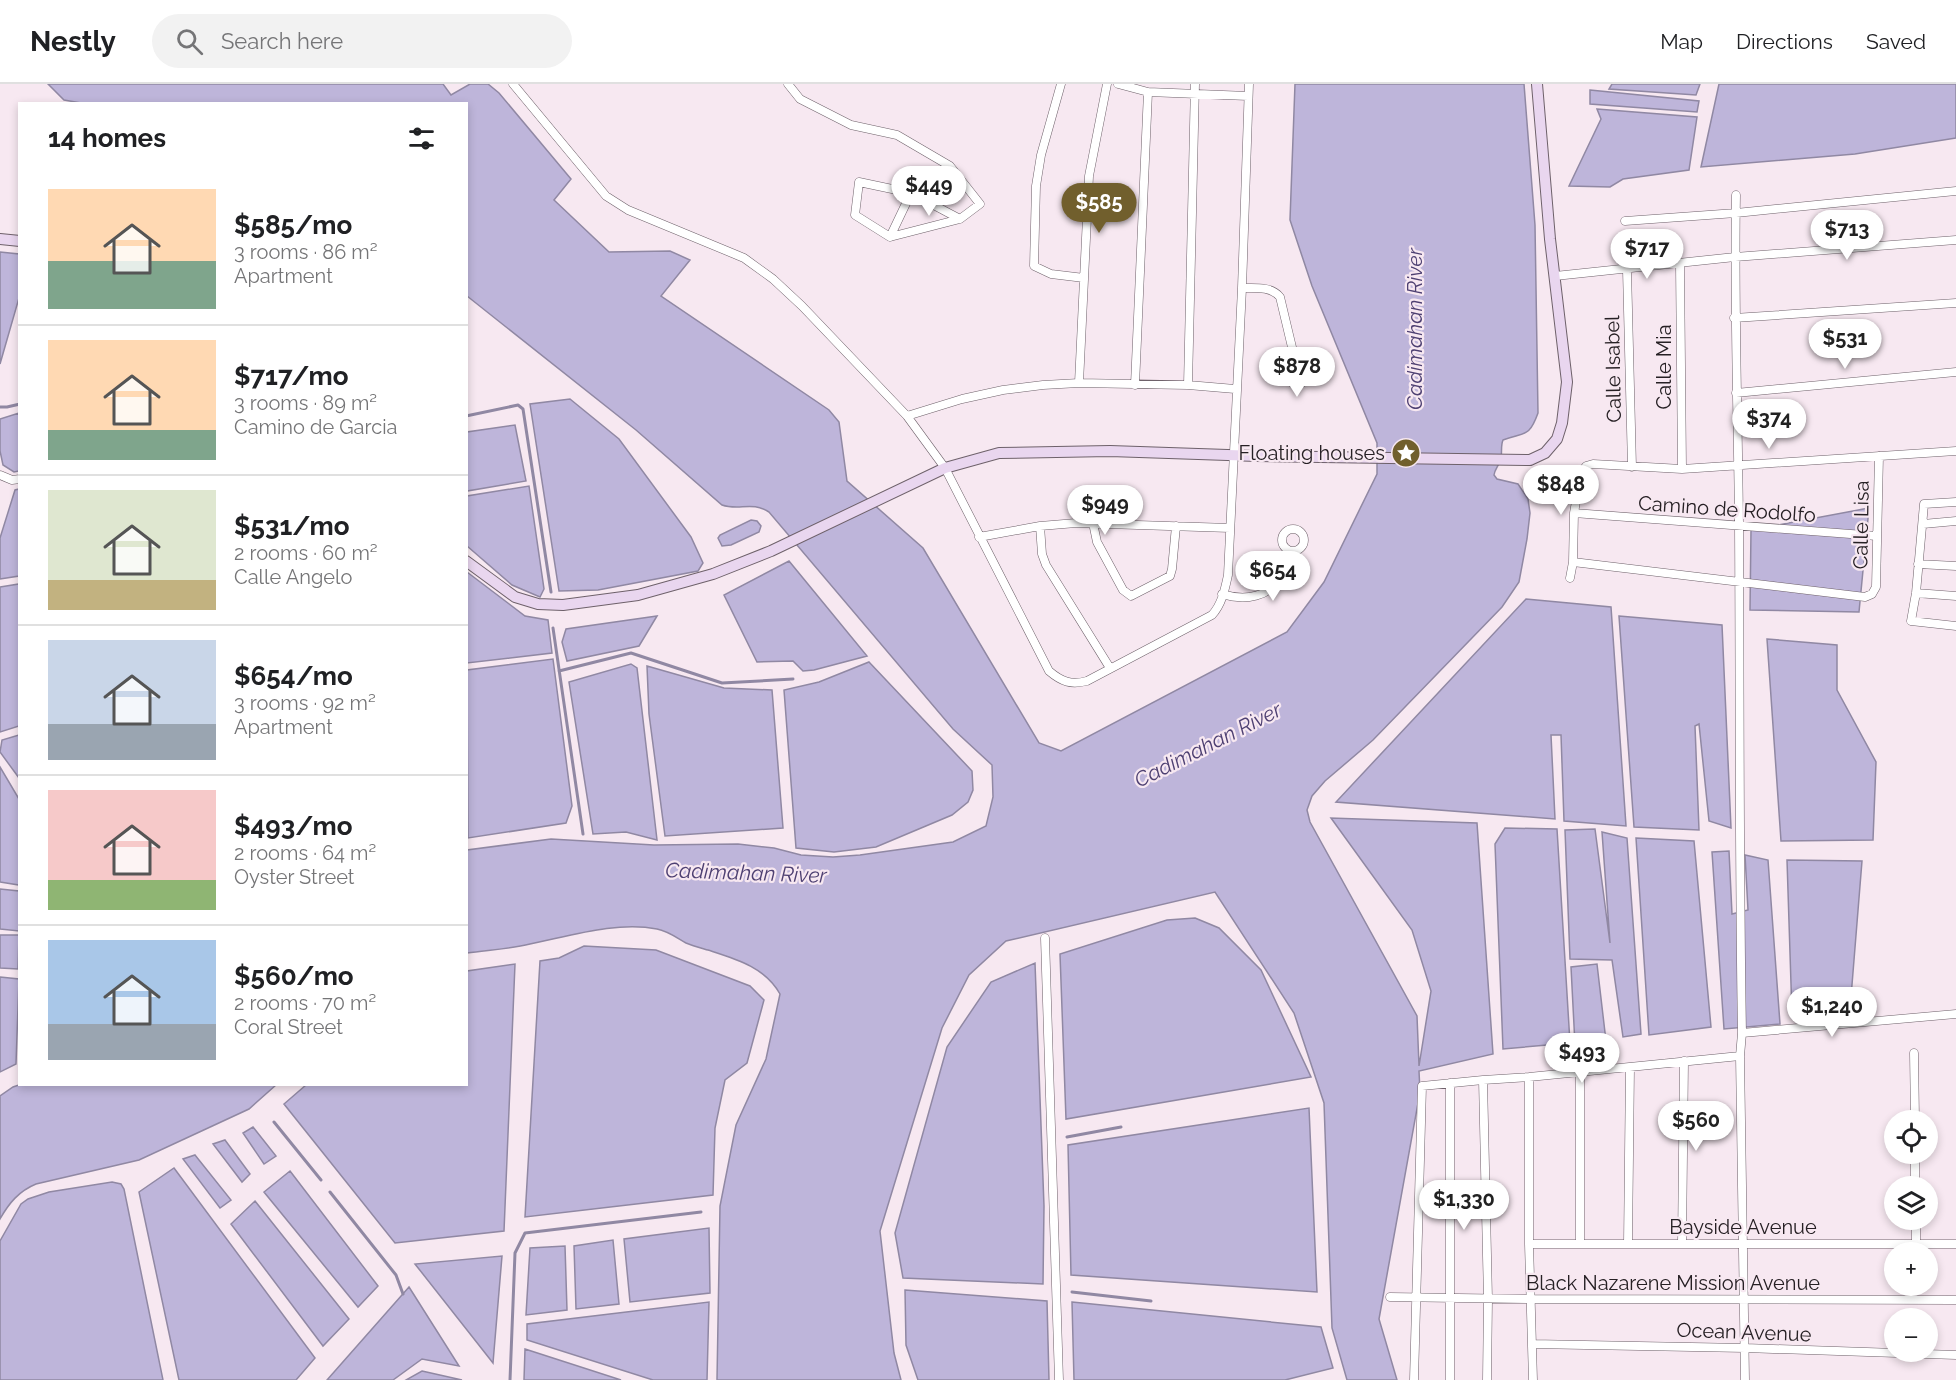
<!DOCTYPE html>
<meta charset="utf-8">
<style>
:root{--surface:#fff;--page:#f2f2f2;--text:#202124;--muted:#757577;--line:#e0e0e0;--accent:#715f2d}
body{margin:0;font-family:Raleway,sans-serif;background:var(--page);color:var(--text);height:100vh;display:flex;flex-direction:column;font-size:22px;white-space:nowrap}
*{box-sizing:border-box;margin:0}
p{font-size:20px;color:var(--muted)}
.icon{flex:none;width:33px;height:33px;fill:none;stroke:currentColor;stroke-width:2;stroke-linecap:round;stroke-linejoin:round}
.map{position:relative;flex:1;overflow:hidden}
.details{position:absolute;left:18px;top:18px;width:450px;height:984px;display:flex;flex-direction:column;background:var(--surface);border-radius:0px;box-shadow:0 3px 9px #0003}
.details>*{flex:none}
.controls{position:absolute;left:1884px;top:1026px;display:grid;gap:12px}
.controls a{display:grid;place-items:center;width:54px;height:54px;border-radius:50%;background:var(--surface);box-shadow:0 3px 9px #0003;font-size:30px}
.price{position:absolute;translate:-50% -51px;padding:0 14px;border-radius:21px;background:#fff;color:#222;font-size:20px;line-height:39px;filter:drop-shadow(0 2px 3px #0008)}
.price::after{content:'';position:absolute;left:50%;top:36px;width:18px;height:14px;margin-left:-9px;background:inherit;clip-path:polygon(0 0,100% 0,50% 100%)}
.price.on{background:var(--accent);color:#fff}
ul{padding:0;list-style:none}
li{display:flex;align-items:center;gap:18px;height:150px;padding:0 30px}
li+li{border-top:2px solid var(--line)}
li span{display:grid;place-items:center;flex:none;width:168px;height:120px;border-radius:0px;color:#555}
li>.icon{margin-inline-start:auto}
span .icon{width:72px;height:72px;fill:#fffc;stroke-width:1}
li b{font-size:26px}
h2{display:flex;justify-content:space-between;align-items:center;height:72px;padding:0 30px;font-size:26px}
header{display:flex;align-items:center;gap:36px;box-sizing:border-box;height:84px;padding:0 30px;background:var(--surface);border-bottom:2px solid var(--line)}
header strong{font-size:28px}
nav{display:flex;gap:33px;margin-inline-start:auto;font-size:21px}
.search{width:420px;height:54px;background:var(--page);display:flex;align-items:center;gap:15px;box-sizing:border-box;padding:0 21px;border-radius:33px;color:var(--muted);font-size:22px}
.map>svg:first-child{display:block}
.water{fill:#beb5da;stroke:#9088a3;stroke-width:1.5}
.lines{fill:none;stroke-linecap:round;stroke-linejoin:round}
.stream{stroke:#9088a3;stroke-width:3}
.minor-casing{stroke:#6e616a;stroke-width:9}
.secondary-casing{stroke:#6e616a;stroke-width:12}
.minor{stroke:#fff;stroke-width:8}
.secondary{stroke:#e9d6ef;stroke-width:10}
.labels{text-anchor:middle;stroke-width:4.5;stroke-linejoin:round;paint-order:stroke}
.street-label{font-size:20px;fill:#262024;stroke:#f7e8f1}
.poi-label{font-size:20px;fill:#262024;stroke:#f7e8f1;text-anchor:end}
.water-label{font-size:21px;font-style:italic;fill:#4e4072;stroke:#f7e8f1}
</style>
<header>
<strong>Nestly</strong>
<div class="search"><svg class="icon" aria-label="search" viewBox="0 0 24 24"><circle cx="10" cy="10" r="6"/><path d="M15 15l6 6"/></svg>Search here</div>
<nav><a>Map</a><a>Directions</a><a>Saved</a></nav>
</header>
<div class="map">
<svg width="1956" height="1296" viewBox="0 0 1956 1296">
<rect width="100%" height="100%" fill="#f7e8f1"/>
<!-- water -->
<path class="water" d="M48,0H443L451,11L470,0H488L499,9L571,95L554,116L609,168L670,167L690,176L661,212L829,326L839,338L847,397L923,464L1039,659L1061,667L1287,548L1324,498L1377,390V359L1312,202L1290,136L1295,0H1524L1535,141L1538,329C1529,354 1525,348 1503,356C1500,363 1503,370 1500,377C1498,383 1495,385 1494,391L1497,395L1518,400L1528,415L1530,429L1527,455L1519,498L1502,523L1373,656L1325,697L1312,712L1307,726L1310,738L1417,932L1419,982L1431,907L1412,846L1331,734L1477,739L1493,970L1419,987L1420,1008L1379,1235L1397,1296H1347L1332,1244L1324,1019L1294,929L1215,808L1006,857L969,891L942,944L880,1147L894,1269L901,1296H717L720,1122L736,1041L766,975L780,910C765,883 736,875 708,866C701,864 693,862 686,859C677,854 668,847 657,845C617,837 570,852 530,860C510,865 488,866 467,869V766L551,755L654,761L738,760L774,764L801,771L833,773L860,771L953,758L986,742L993,713L992,681L953,645L769,428C752,417 739,427 722,421L636,346L467,212L466,20L81,19L64,16Z
M1612,0H1700L1696,11L1609,5Z
M1719,0H1956V54L1855,70L1701,83Z
M1590,6L1699,17L1697,28L1590,20Z
M1597,25L1697,33L1689,86L1623,95L1610,103L1569,102L1601,35Z
M0,168L19,170V214L0,280Z
M570,315L619,355L691,453L703,479L698,487L598,506L559,507L530,320Z
M19,329V387L14,388L3,381L0,367V335Z
M515,341L526,397L467,407V348Z
M529,402L544,505L540,513L512,501L467,462V412Z
M19,405V492L0,495V454L15,406Z
M1869,424L1859,528L1750,526L1751,446Z
M751,436L757,437L761,442L759,448L731,461L722,462L718,454L720,451Z
M789,477L867,572L814,586L803,587L793,577L757,578L724,511Z
M467,488L525,532L548,536L552,569L467,579Z
M19,500V642L0,648V503Z
M1526,515L1611,523L1626,742L1564,737L1561,651H1551L1555,735L1336,718Z
M657,532L639,562L567,577L562,558L566,545Z
M1619,532L1722,541L1731,744L1709,737L1699,640L1695,642L1699,746L1634,743Z
M1767,555L1837,561V606L1876,678L1873,756L1781,757Z
M553,575L572,722L566,739L468,754L467,586Z
M869,578L972,687L973,706L968,718L952,731L876,763L834,768L796,764L784,606L819,598Z
M631,580L637,584L657,756L626,748L593,750L569,598Z
M647,582L724,604L772,606L783,744L665,752L649,630Z
M19,651H20L19,694L0,668L2,656Z
M0,683L19,715V801L0,798Z
M1505,744L1557,745L1570,959L1503,965L1495,760Z
M1595,745L1610,859L1602,748L1627,754L1641,950L1623,953L1612,876L1570,875L1565,746Z
M1636,754L1694,757L1711,943L1649,951Z
M1729,767L1732,830L1748,826L1745,771L1768,776L1780,940L1724,945L1712,768Z
M1787,776L1862,777L1851,913L1815,911L1818,936L1792,931Z
M0,805L19,807V847L0,845Z
M1195,834L1219,844L1261,886L1311,993L1066,1035L1060,870L1167,836Z
M0,851H19L18,885L0,884Z
M584,862L656,866L750,902L764,916L747,979L725,996L715,1044L713,1111L525,1133L540,877L559,874Z
M1035,879L1044,1122L1043,1200L903,1194L895,1149L947,963L991,898Z
M515,880L504,1147L395,1159L284,1020L306,1001L466,1000L467,887Z
M1597,880L1606,957L1575,961L1571,883Z
M0,893L19,895L16,980L0,988Z
M22,1000H276V1001L249,1025L139,1076L36,1100C19,1107 9,1119 0,1135V1012L13,1003Z
M1309,1024L1317,1208L1071,1191L1068,1061Z
M253,1043L276,1072L264,1080L243,1049Z
M225,1056L250,1090L242,1098L213,1060Z
M195,1071L231,1116L220,1124L183,1075Z
M174,1084L315,1274L296,1296H179L139,1108Z
M290,1087L378,1202L358,1223L264,1108Z
M112,1098L121,1100L124,1105L163,1296H0V1157L21,1120L28,1115L49,1108Z
M255,1117L349,1235L323,1262L231,1140Z
M709,1144L710,1209L630,1218L624,1155Z
M613,1156L619,1220L576,1225L574,1162Z
M565,1162L567,1226L526,1231L530,1164Z
M502,1172L493,1279L415,1180Z
M409,1203L459,1282L422,1275L393,1296H327Z
M905,1206L1047,1217L1049,1296H918L906,1261Z
M709,1218L707,1296H653L527,1256V1240Z
M1072,1218L1321,1243L1333,1284L1285,1296H1074Z
M525,1265L621,1296H524Z
M422,1287L462,1296H406Z"/>
<g class="lines">
<!-- stream -->
<path class="stream" d="M0,323H7L20,320
M466,332L518,321L523,325L551,508
M553,544L583,750
M559,587L631,569L722,599L793,595
M274,1038L321,1096
M1067,1053L1121,1043
M330,1108L396,1191L403,1210
M1072,1208L1151,1217
M510,1296L515,1169L525,1149L701,1128"/>
<!-- minor casing -->
<g class="minor-casing">
<path id="minor" d="M513,0L606,112L628,126L744,174L773,195L802,222L907,332L945,384L1049,587C1062,598 1071,601 1087,597L1212,531C1222,520 1225,505 1228,491L1242,204L1249,0
M788,0L800,15L851,41L897,51L950,82L980,120L960,135L890,153L855,131L859,98L911,109L890,153
M1061,0L1041,71L1036,102L1034,182L1051,190L1084,194
M1118,0L1148,8L1248,12
M911,109L960,135
M1736,111C1734,221 1738,331 1739,441C1740,611 1739,780 1742,949L1740,972L1745,1296
M1625,137L1736,129L1956,107
M1680,180L1682,385
M1627,186L1632,383
M1555,192L1735,173L1956,156
M1242,204C1255,204 1271,202 1280,213L1296,280
M1734,234L1956,219
M1287 290a10 10 0 1 1 20 0a10 10 0 1 1-20 0Z
M1079,299L1089,92L1107,0
M1135,301L1148,8
M1188,301L1195,0
M1736,309L1956,288
M907,332L962,315L1003,306L1043,301L1079,299L1188,301L1235,305
M0,391L12,396L20,395
M1956,418L1924,420L1916,509L1911,537L1956,542
M1574,429L1877,452
M1093,439L1097,458L1123,506L1131,512L1170,492L1172,485L1176,442
M1923,440L1956,437
M1040,442L1042,470L1046,481L1110,584
M1282 456a11 11 0 1 1 22 0a11 11 0 1 1-22 0Z
M979,453L1040,442L1076,439L1230,444
M1573,478L1865,513L1872,510L1876,503L1879,372
M1918,480L1956,482
M1570,494L1573,478L1574,429L1581,389L1586,382L1593,380L1682,385L1956,367
M1916,509L1956,512
M1222,510C1244,517 1271,514 1282,490C1285,483 1286,474 1288,466
M1045,854L1059,1296
M1742,949L1956,930
M1914,969L1915,1036
M1580,987V1160
M1529,993V1160L1533,1296
M1483,996L1488,1215L1487,1296
M1450,999V1296
M1915,1070V1102
M1916,1136V1160
M1529,1160H1956
M1628,1160L1630,983
M1682,1160L1684,977
M1390,1213L1531,1215L1956,1216
M1532,1260L1745,1264L1956,1271
M1414,1296L1422,1002L1483,996L1529,993L1740,972"/>
</g>
<!-- secondary casing -->
<g class="secondary-casing">
<path id="secondary" d="M0,155L20,157
M466,477L515,513L538,520L563,521L638,511L713,490L771,467L945,384L999,369L1110,367L1257,372L1530,376L1545,369L1557,355L1562,339L1567,298L1550,155L1537,0"/>
</g>
<!-- minor -->
<use href="#minor" class="minor"/>
<!-- secondary -->
<use href="#secondary" class="secondary"/>
</g>
<!-- icons -->
<defs>
<g id="sight-disc" transform="scale(1.5)"><circle r="9.5" fill="#715f2d" stroke="#f7e8f1"/><path d="M0-6L1.8-2.2L6-1.7L2.9 1.2L3.7 5.4L0 3.3L-3.7 5.4L-2.9 1.2L-6-1.7L-1.8-2.2Z" fill="#fff"/></g>
</defs>
<g fill-rule="evenodd">
<use href="#sight-disc" x="1406" y="369"/>
</g>
<g class="labels">
<!-- street labels -->
<g class="street-label">
<text transform="translate(1664 283) rotate(-90)" y="7">Calle Mia</text>
<text transform="translate(1613 285) rotate(-91)" y="7">Calle Isabel</text>
<text transform="translate(1727 425) rotate(4)" y="7">Camino de Rodolfo</text>
<text transform="translate(1861 441) rotate(-89)" y="7">Calle Lisa</text>
<text x="1743" y="1150">Bayside Avenue</text>
<text x="1673" y="1206">Black Nazarene Mission Avenue</text>
<text transform="translate(1744 1248) rotate(2)" y="7">Ocean Avenue</text>
</g>
<!-- poi labels -->
<g class="poi-label">
<text x="1385" y="376">Floating houses</text>
</g>
<!-- water labels -->
<g class="water-label">
<text transform="translate(1415 245) rotate(-90)" y="7">Cadimahan River</text>
<text transform="translate(1208 661) rotate(-27)" y="7">Cadimahan River</text>
<text transform="translate(746 789) rotate(2)" y="7">Cadimahan River</text>
</g>
</g>
</svg>
<div class="controls">
<a><svg class="icon" aria-label="locate" viewBox="0 0 24 24"><circle cx="12" cy="12" r="6"/><path d="M12 2v4M12 18v4M2 12h4M18 12h4"/></svg></a>
<a><svg class="icon" aria-label="layers" viewBox="0 0 24 24"><path d="M12 4l9 5-9 5-9-5zM3 14l9 5 9-5"/></svg></a>
<a>+</a>
<a>−</a>
</div>
<b class="price" style="left:929px;top:133px">$449</b>
<b class="price on" style="left:1099px;top:150px">$585</b>
<b class="price" style="left:1847px;top:177px">$713</b>
<b class="price" style="left:1647px;top:196px">$717</b>
<b class="price" style="left:1845px;top:286px">$531</b>
<b class="price" style="left:1297px;top:314px">$878</b>
<b class="price" style="left:1769px;top:366px">$374</b>
<b class="price" style="left:1561px;top:432px">$848</b>
<b class="price" style="left:1105px;top:452px">$949</b>
<b class="price" style="left:1273px;top:518px">$654</b>
<b class="price" style="left:1832px;top:954px">$1,240</b>
<b class="price" style="left:1582px;top:1000px">$493</b>
<b class="price" style="left:1696px;top:1068px">$560</b>
<b class="price" style="left:1464px;top:1147px">$1,330</b>
<section class="details">
<h2>14 homes<svg class="icon" aria-label="filters" viewBox="0 0 24 24"><path d="M4 7h16M4 17h16"/><circle cx="9" cy="7" r="2"/><circle cx="15" cy="17" r="2"/></svg></h2>
<ul>
<li><span style="background:linear-gradient(#ffd9b3 60%,#7fa58c 0)"><svg class="icon" aria-label="home" viewBox="0 0 24 24"><path d="M3 11l9-7 9 7M6 9v11h12V9"/></svg></span><div><b>$585/mo</b><p>3 rooms · 86 m²</p><p>Apartment</p></div></li>
<li><span style="background:linear-gradient(#ffd9b3 75%,#7fa58c 0)"><svg class="icon" aria-label="home" viewBox="0 0 24 24"><path d="M3 11l9-7 9 7M6 9v11h12V9"/></svg></span><div><b>$717/mo</b><p>3 rooms · 89 m²</p><p>Camino de Garcia</p></div></li>
<li><span style="background:linear-gradient(#dfe7d0 75%,#c2b280 0)"><svg class="icon" aria-label="home" viewBox="0 0 24 24"><path d="M3 11l9-7 9 7M6 9v11h12V9"/></svg></span><div><b>$531/mo</b><p>2 rooms · 60 m²</p><p>Calle Angelo</p></div></li>
<li><span style="background:linear-gradient(#c9d6e8 70%,#9aa5b1 0)"><svg class="icon" aria-label="home" viewBox="0 0 24 24"><path d="M3 11l9-7 9 7M6 9v11h12V9"/></svg></span><div><b>$654/mo</b><p>3 rooms · 92 m²</p><p>Apartment</p></div></li>
<li><span style="background:linear-gradient(#f6c9c9 75%,#8fb573 0)"><svg class="icon" aria-label="home" viewBox="0 0 24 24"><path d="M3 11l9-7 9 7M6 9v11h12V9"/></svg></span><div><b>$493/mo</b><p>2 rooms · 64 m²</p><p>Oyster Street</p></div></li>
<li><span style="background:linear-gradient(#a9c7e8 70%,#9aa5b1 0)"><svg class="icon" aria-label="home" viewBox="0 0 24 24"><path d="M3 11l9-7 9 7M6 9v11h12V9"/></svg></span><div><b>$560/mo</b><p>2 rooms · 70 m²</p><p>Coral Street</p></div></li>
</ul>
</section>
</div>
